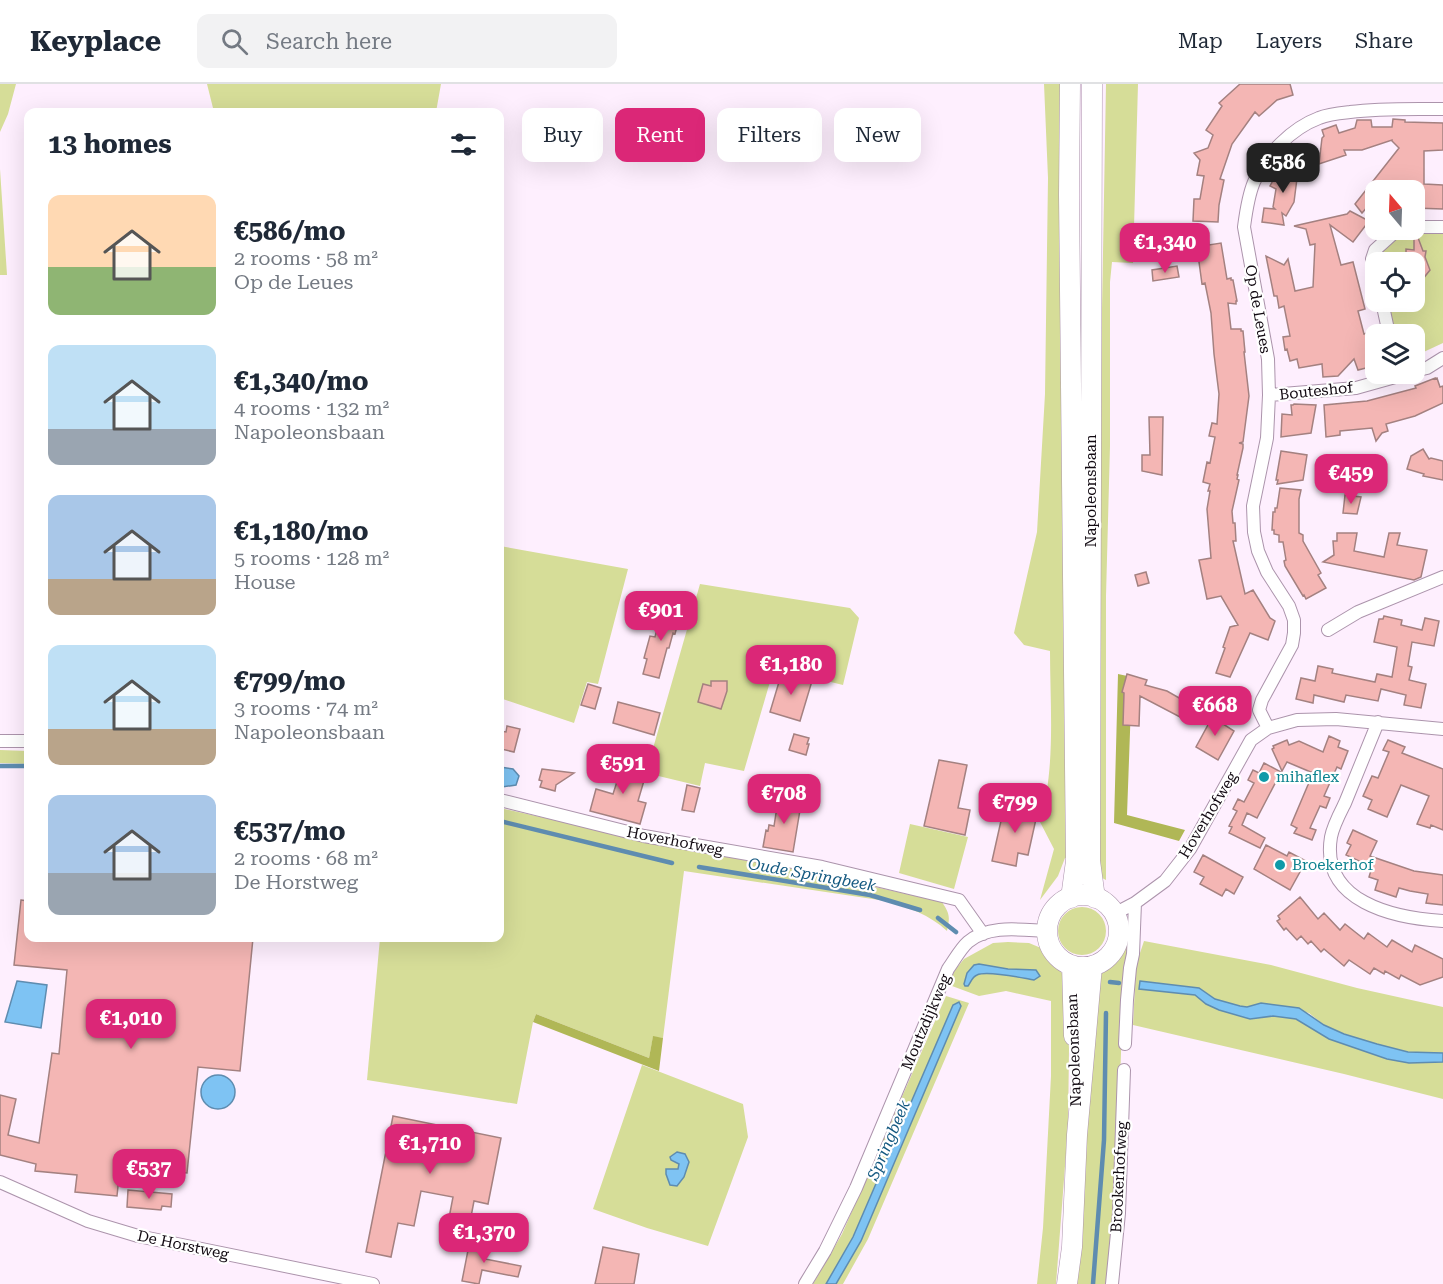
<!DOCTYPE html>
<meta charset="utf-8">
<style>
:root{--surface:#fff;--page:#f2f2f3;--text:#1f2937;--muted:#747a83;--line:#e0e1e3;--accent:#db2777}
body{margin:0;font-family:"Roboto Serif",serif;background:var(--page);color:var(--text);height:100vh;display:flex;flex-direction:column;font-size:22px;white-space:nowrap}
*{box-sizing:border-box;margin:0}
p{font-size:20px;color:var(--muted)}
.icon{flex:none;width:33px;height:33px;fill:none;stroke:currentColor;stroke-width:2;stroke-linecap:round;stroke-linejoin:round}
.map{position:relative;flex:1;overflow:hidden}
.side{position:absolute;left:24px;top:24px;width:480px;height:834px;display:flex;flex-direction:column;background:var(--surface);border-radius:12px;box-shadow:0 6px 24px #0002}
.side>*{flex:none}
.hud{position:absolute;left:522px;top:24px;width:570px;height:54px;display:flex;gap:12px}
.needle{width:39px;rotate:341deg}
.fabs{position:absolute;left:1365px;top:96px;display:grid;gap:12px}
.fabs a{display:grid;place-items:center;width:60px;height:60px;border-radius:12px;background:var(--surface);box-shadow:0 6px 24px #0002;font-size:30px}
.price{position:absolute;translate:-50% -51px;padding:0 14px;border-radius:12px;background:var(--accent);color:#fff;font-size:20px;line-height:39px;filter:drop-shadow(0 2px 3px #0008)}
.price::after{content:'';position:absolute;left:50%;top:36px;width:18px;height:14px;margin-left:-9px;background:inherit;clip-path:polygon(0 0,100% 0,50% 100%)}
.price.on{background:#222;color:#fff}
ul{padding:0;list-style:none}
li{display:flex;align-items:center;gap:18px;height:150px;padding:0 24px}
li span{display:grid;place-items:center;flex:none;width:168px;height:120px;border-radius:12px;color:#555}
li>.icon{margin-inline-start:auto}
span .icon{width:72px;height:72px;fill:#fffc;stroke-width:1}
li b{font-size:26px}
h2{display:flex;justify-content:space-between;align-items:center;height:72px;padding:0 24px;font-size:26px}
.chip{padding:0 21px;border-radius:12px;background:var(--surface);box-shadow:0 6px 24px #0002;font-size:21px;line-height:54px}
.chip.on{background:var(--accent);color:#fff}
header{display:flex;align-items:center;gap:36px;box-sizing:border-box;height:84px;padding:0 30px;background:var(--surface);border-bottom:2px solid var(--line)}
header strong{font-size:28px}
nav{display:flex;gap:33px;margin-inline-start:auto;font-size:21px}
.search{width:420px;height:54px;background:var(--page);display:flex;align-items:center;gap:15px;box-sizing:border-box;padding:0 21px;border-radius:12px;color:var(--muted);font-size:22px}
.map>svg:first-child{display:block}
.green{fill:#d6dd98}
.forest{fill:#b0b756}
.water{fill:#7ec3f3;stroke:#5e8cb0;stroke-width:1.5}
.lines{fill:none;stroke-linecap:round;stroke-linejoin:round}
.stream{stroke:#5e8cb0;stroke-width:4.5}
.building{fill:#f4b6b4;stroke:#a48180;stroke-width:1.5}
.minor-casing{stroke:#ac94ac;stroke-width:14}
.primary-casing{stroke:#ac94ac;stroke-width:21}
.minor{stroke:#fff;stroke-width:12}
.primary{stroke:#fff;stroke-width:20}
.culture-dot{fill:#0f9aa8;stroke:#fff;stroke-width:2}
.labels{text-anchor:middle;stroke-width:4.5;stroke-linejoin:round;paint-order:stroke}
.street-label{font-size:15px;fill:#120a12;stroke:#fff}
.culture-label{font-size:15px;fill:#0d838f;stroke:#fff;text-anchor:start}
.water-label{font-size:16px;font-style:italic;fill:#145980;stroke:#fff}
</style>
<header>
<strong>Keyplace</strong>
<div class="search"><svg class="icon" aria-label="search" viewBox="0 0 24 24"><circle cx="10" cy="10" r="6"/><path d="M15 15l6 6"/></svg>Search here</div>
<nav><a>Map</a><a>Layers</a><a>Share</a></nav>
</header>
<div class="map">
<svg width="1443" height="1200" viewBox="0 0 1443 1200">
<rect width="100%" height="100%" fill="#feeffe"/>
<!-- green -->
<path class="green" d="M0,0H16L8,30L0,48Z
M207,0H441L436,28H214Z
M1044,0H1064L1071,773L1065,774L1058,792L1040,816L1054,765L1040,738C1056,683 1050,623 1050,567L1024,561L1014,549L1037,448L1045,310L1048,94Z
M1106,0H1138L1133,179L1112,178L1110,198V362L1106,512V796L1094,790V674Z
M0,85L7,191H0Z
M1397,147H1443V259L1415,272L1414,250H1395L1388,218H1414V178H1380L1378,171Z
M500,462L628,485L598,600L587,598L574,639L500,614Z
M700,500L850,524L859,534L843,601L774,584L744,687L705,679L700,702L646,689Z
M0,666L28,667V680L0,679Z
M500,724L690,766L809,788L942,818C950,830 950,833 947,847C930,831 908,823 886,817L684,787L663,954L653,953L649,974L536,930L533,938L517,1020L367,996L380,854H500Z
M910,740L968,753L954,805L899,789Z
M1058 847a24 24 0 1 1 48 0a24 24 0 1 1-48 0Z
M1130,843L1129,870L1124,879C1120,986 1119,1094 1106,1200H1073L1096,895C1115,877 1119,866 1130,843Z
M1144,857L1271,881L1357,904L1443,923V969L1408,968L1377,960L1344,950L1324,941L1309,929L1261,919L1247,923L1240,922L1215,915L1199,904L1141,897L1139,905L1195,911L1206,920L1250,935L1273,932L1296,935L1329,955L1387,975L1409,979L1443,978V1015L1344,990L1133,941L1136,881Z
M1008,858L1029,859L1041,864L1059,884L1066,897L1069,965L1068,1043L1056,1200H1037L1043,1144L1051,992V917L1006,907L979,912L952,902L950,896L955,886L964,875L993,859Z
M946,912L969,919L868,1155L843,1200H836L861,1157L961,922L953,921L853,1153L826,1200H813L842,1150Z
M642,981L743,1020L748,1053L708,1162L647,1144L593,1125Z"/>
<!-- forest -->
<path class="forest" d="M1118,590L1132,593L1127,731L1185,746L1179,757L1114,739Z
M536,930L649,974L653,952L663,954L659,987L533,938Z"/>
<!-- water -->
<path class="water" d="M500,683L513,685L519,692L516,701L502,703L500,701Z
M979,880L1008,885L1036,886L1040,892L1034,896C1022,894 987,886 977,891C972,893 971,898 968,902H965L964,900L967,889L974,881Z
M17,897L47,901L41,944L5,938Z
M1140,897L1199,904L1215,915L1240,922L1247,923L1261,919L1299,924L1324,941L1344,950L1377,960L1408,968L1443,969V978L1409,979L1387,975L1329,955L1296,935L1273,932L1250,935L1219,926L1206,920L1195,911L1139,905Z
M959,918L961,922L861,1157L836,1200H826L853,1153L953,921Z
M201 1008a17 17 0 1 1 34 0a17 17 0 1 1-34 0Z
M677,1068L685,1070L689,1078L684,1093L677,1102L670,1101L666,1090V1085H678L679,1080L671,1076L670,1073Z"/>
<g class="lines">
<!-- stream -->
<path class="stream" d="M0,682H28
M500,737L672,779
M699,783L870,811L920,826
M938,834L956,848
M1110,898L1119,899
M1093,1200L1104,1056L1106,929"/>
</g>
<!-- building -->
<path class="building" d="M1240,0H1290L1293,11L1277,16L1259,32L1255,28L1232,60L1220,95L1224,96L1219,121L1218,138L1193,137L1194,115H1200L1204,92L1197,91L1200,76L1194,69L1208,64L1213,51L1206,46L1222,22L1219,19Z
M1393,35L1405,36V38L1443,39V66L1424,67V100L1443,101V125L1414,124V106H1376V113L1362,129L1355,120L1399,64L1392,57V56L1362,66H1344L1346,71L1319,80L1322,54L1324,52L1322,46L1336,41L1339,49L1355,44L1357,36H1371L1372,43H1392Z
M1300,63H1301L1294,118L1286,132L1282,129L1284,141L1262,138L1264,124L1275,125L1273,123L1276,105L1270,102L1277,89L1284,93Z
M1350,127L1369,137L1353,158L1330,141L1341,181L1353,178L1365,225L1358,227L1364,250L1371,248L1374,260H1372L1375,272H1367L1370,283L1358,286L1354,275L1338,292L1323,293L1322,280L1299,284L1297,275L1290,277L1287,265L1285,266L1283,253L1290,252L1284,222L1279,224L1277,212H1274L1266,172L1284,181L1288,175L1295,207L1313,203L1315,160L1310,161L1306,145L1294,142L1347,130Z
M1414,151H1417L1423,167H1426L1425,173L1430,186L1414,206V178H1398L1406,169V165L1414,166Z
M1208,154L1209,161L1221,159L1227,195L1231,194V196H1233L1237,217H1236V220L1228,219L1231,245H1241V247H1243L1245,268H1244L1249,312L1243,358L1239,359L1243,360V364L1237,391H1238L1237,395L1239,396L1232,427L1233,439H1235L1236,457H1233L1245,510L1253,506L1270,534L1275,537L1268,556L1250,549L1230,593L1216,589L1225,564L1223,563L1230,543L1238,541L1221,512L1207,515L1199,476L1211,474L1207,425L1210,407H1208L1210,400L1203,398L1207,378L1210,379L1215,353L1209,352L1212,339L1217,340L1219,310L1214,270L1211,229L1205,199L1202,200L1196,156Z
M1177,182L1179,193L1153,197L1152,186Z
M1435,294V295L1437,294L1440,303L1443,302V319L1415,332L1386,340L1388,347L1382,349L1376,357L1372,344L1340,347V351L1326,353L1324,321L1367,317L1416,304L1415,302Z
M1294,320L1316,321L1311,349L1281,353L1282,330L1292,331L1291,321H1293Z
M1149,333H1163L1162,391L1142,387V371H1150Z
M1423,365L1429,375L1431,374L1443,377V396L1423,392L1424,390L1407,385L1411,372Z
M1281,367L1307,371L1303,396L1277,400L1278,396H1276Z
M1280,404L1301,406L1299,415V449L1303,451V457L1321,489L1318,491L1326,504L1306,515L1304,511L1303,512L1285,482L1284,477L1286,476L1283,458H1279V451L1274,450V446H1272L1273,428H1275V424H1277Z
M1345,411L1361,413L1357,430L1343,429Z
M1337,449H1357L1354,467L1384,473L1389,449H1400L1397,461L1427,466L1421,493L1414,496L1323,478L1334,471L1333,457H1337Z
M1146,488L1149,499L1138,502L1135,491Z
M663,522L681,527L675,550L673,549L669,564H667L659,594L643,590L647,575L644,574L650,552L655,553Z
M1384,532L1402,536L1401,541L1422,546L1425,534L1439,537L1434,562L1412,558L1408,582L1412,583L1409,596L1426,600L1421,624L1404,621L1406,611L1381,605L1378,617L1346,611L1344,618L1314,611L1313,619L1296,615L1301,594L1315,597L1318,582L1333,585L1332,589L1375,598L1377,590L1392,593L1397,563L1374,558L1379,535H1383Z
M782,588L812,597L800,637L770,628Z
M1127,590L1147,596L1145,601L1167,607L1188,619L1180,633L1140,612L1139,642L1123,641L1124,609L1122,608Z
M711,597H727V607L721,625L698,618L703,600L711,602Z
M588,600L601,604L595,625L581,621Z
M618,618L660,629L654,651L613,639Z
M1215,628L1226,634L1223,640L1234,647L1218,676L1196,663Z
M507,642L520,645L514,668L501,665L503,660L500,659V647L506,648Z
M794,650L809,654L807,660H809L806,671L789,666Z
M1329,652L1340,657L1338,663L1348,667L1341,685L1337,683L1324,712L1330,714L1326,724L1320,722L1310,744L1316,746L1312,756L1294,749L1297,744L1291,741L1313,689L1287,678L1282,687L1272,665L1274,664L1273,662L1287,656L1289,661L1299,657L1323,668Z
M1388,656L1405,663L1402,669L1443,685V746L1431,741L1430,744L1417,740L1429,712L1401,701L1387,733L1368,725L1372,716L1363,712L1372,692L1378,694L1389,668L1383,666Z
M624,676L648,683L638,717L646,719L640,740L590,727L596,705L613,710Z
M939,676L967,681L958,724L970,726L965,751L924,742Z
M1264,679L1281,688L1257,734L1247,729L1242,741L1265,754L1260,764L1229,749L1232,743L1229,742L1237,727L1233,725L1238,715L1244,718L1254,699L1248,696L1253,686L1259,689Z
M542,685L574,689L556,701L555,707L540,703L542,697L539,696Z
M687,701L700,704L694,728L682,726Z
M779,710L802,714L793,768L763,763L766,746L768,747L769,741L774,742Z
M1005,719L1038,726L1028,771L1018,769L1016,782L992,777Z
M1353,746L1377,757L1370,772L1414,787L1443,791V821L1426,819L1428,810L1410,807L1399,804L1396,813L1375,806L1378,796L1369,793L1372,783L1346,771L1351,761L1347,759Z
M1266,761L1287,772L1289,768L1306,777L1290,806L1254,785Z
M1203,771L1243,793L1234,810L1226,805L1222,812L1200,800L1204,793L1194,788Z
M1300,813L1318,835L1324,829L1340,846L1345,840L1364,855L1368,849L1387,863L1392,856L1412,868L1415,861L1443,875V893L1420,901L1401,891L1399,895L1385,887L1384,890L1374,884L1370,890L1349,876L1344,882L1324,865L1321,868L1311,857L1308,860L1301,852L1297,856L1286,844L1284,846L1277,837L1280,835L1278,832Z
M21,816L28,817V854H253L240,987L198,983L187,1089L120,1083L117,1112L75,1108L77,1091L35,1087L36,1080L0,1071V1011L16,1015L8,1051L39,1059L52,969L59,970L67,886L14,881Z
M393,1032L501,1054L488,1120L474,1117L470,1138L449,1134L453,1113L421,1107L414,1142L398,1139L391,1173L366,1168Z
M128,1106L172,1110L171,1123L162,1122L161,1126L127,1123Z
M470,1156L488,1160L485,1175L521,1182L518,1193L482,1186L479,1200L462,1197Z
M603,1163L639,1170L634,1200H595Z"/>
<g class="lines">
<!-- minor casing -->
<g class="minor-casing">
<path id="minor" d="M1414,143H1443
M1376,191L1372,175L1375,166L1396,147L1400,146
M1382,218L1389,250
M1414,287L1427,284L1443,274
M1269,311L1356,304L1406,290
M1328,546L1358,528L1443,493
M1378,638C1367,665 1356,692 1345,719C1340,729 1333,742 1331,753C1320,818 1394,834 1443,837
M1268,644L1259,626L1262,616L1292,561L1294,549V536L1289,522L1267,488L1258,467L1254,448L1253,422L1267,354L1269,311L1268,275L1244,143C1246,128 1248,112 1254,98C1265,71 1292,44 1319,34C1328,30 1340,29 1350,28C1381,24 1412,25 1443,25
M0,657H28
M500,716L644,752L822,783L959,816L983,850
M1114,830L1135,819L1165,797L1190,765L1251,656L1268,644L1297,636L1336,635L1443,645
M1125,960L1127,916L1130,884L1133,870L1135,819
M0,1098L88,1137L138,1152L373,1200
M805,1200L825,1167L856,1104L948,885C954,877 960,865 968,858C989,840 1022,846 1047,847
M1112,1200L1119,1129L1124,986"/>
</g>
<!-- primary casing -->
<g class="primary-casing">
<path id="primary" d="M1070,0L1069,111L1076,777L1071,814
M1092,0L1090,777L1095,814
M1047 847a36 36 0 1 1 72 0a36 36 0 1 1-72 0Z
M1072,881L1074,952
M1067,1200L1072,1163L1077,1051L1092,882"/>
</g>
<!-- minor -->
<use href="#minor" class="minor"/>
<!-- primary -->
<use href="#primary" class="primary"/>
</g>
<!-- markers -->
<g class="culture-dot">
<circle cx="1264" cy="693" r="6"/>
<circle cx="1280" cy="781" r="6"/>
</g>
<g class="labels">
<!-- street labels -->
<g class="street-label">
<text transform="translate(1258 225) rotate(80)" y="5">Op de Leues</text>
<text transform="translate(1316 307) rotate(-6)" y="5">Bouteshof</text>
<text transform="translate(1091 407) rotate(-90)" y="5">Napoleonsbaan</text>
<text transform="translate(1208 731) rotate(-59)" y="5">Hoverhofweg</text>
<text transform="translate(675 757) rotate(11)" y="5">Hoverhofweg</text>
<text transform="translate(926 938) rotate(-67)" y="5">Moutzdijkweg</text>
<text transform="translate(1074 966) rotate(-92)" y="5">Napoleonsbaan</text>
<text transform="translate(1119 1093) rotate(-87)" y="5">Brookerhofweg</text>
<text transform="translate(183 1161) rotate(12)" y="5">De Horstweg</text>
</g>
<!-- culture labels -->
<g class="culture-label">
<text x="1276" y="698">mihaflex</text>
<text x="1292" y="786">Broekerhof</text>
</g>
<!-- water labels -->
<g class="water-label">
<text transform="translate(812 790) rotate(10)" y="6">Oude Springbeek</text>
<text transform="translate(888 1056) rotate(-67)" y="6">Springbeek</text>
</g>
</g>
</svg>
<div class="fabs">
<a><svg class="needle" viewBox="-14 -14 28 28"><path d="M0-13l5 13h-10z" fill="#e53935"/><path d="M0 13l5-13h-10z" fill="#747a83"/></svg></a>
<a><svg class="icon" aria-label="locate" viewBox="0 0 24 24"><circle cx="12" cy="12" r="6"/><path d="M12 2v4M12 18v4M2 12h4M18 12h4"/></svg></a>
<a><svg class="icon" aria-label="layers" viewBox="0 0 24 24"><path d="M12 4l9 5-9 5-9-5zM3 14l9 5 9-5"/></svg></a>
</div>
<b class="price on" style="left:1283px;top:110px">€586</b>
<b class="price" style="left:1165px;top:190px">€1,340</b>
<b class="price" style="left:1351px;top:421px">€459</b>
<b class="price" style="left:661px;top:558px">€901</b>
<b class="price" style="left:791px;top:612px">€1,180</b>
<b class="price" style="left:1215px;top:653px">€668</b>
<b class="price" style="left:623px;top:711px">€591</b>
<b class="price" style="left:784px;top:741px">€708</b>
<b class="price" style="left:1015px;top:750px">€799</b>
<b class="price" style="left:131px;top:966px">€1,010</b>
<b class="price" style="left:430px;top:1091px">€1,710</b>
<b class="price" style="left:149px;top:1116px">€537</b>
<b class="price" style="left:484px;top:1180px">€1,370</b>
<div class="hud">
<a class="chip">Buy</a>
<a class="chip on">Rent</a>
<a class="chip">Filters</a>
<a class="chip">New</a>
</div>
<section class="side">
<h2>13 homes<svg class="icon" aria-label="filters" viewBox="0 0 24 24"><path d="M4 7h16M4 17h16"/><circle cx="9" cy="7" r="2"/><circle cx="15" cy="17" r="2"/></svg></h2>
<ul>
<li><span style="background:linear-gradient(#ffd9b3 60%,#8fb573 0)"><svg class="icon" aria-label="home" viewBox="0 0 24 24"><path d="M3 11l9-7 9 7M6 9v11h12V9"/></svg></span><div><b>€586/mo</b><p>2 rooms · 58 m²</p><p>Op de Leues</p></div></li>
<li><span style="background:linear-gradient(#bfe0f5 70%,#9aa5b1 0)"><svg class="icon" aria-label="home" viewBox="0 0 24 24"><path d="M3 11l9-7 9 7M6 9v11h12V9"/></svg></span><div><b>€1,340/mo</b><p>4 rooms · 132 m²</p><p>Napoleonsbaan</p></div></li>
<li><span style="background:linear-gradient(#a9c7e8 70%,#b9a48a 0)"><svg class="icon" aria-label="home" viewBox="0 0 24 24"><path d="M3 11l9-7 9 7M6 9v11h12V9"/></svg></span><div><b>€1,180/mo</b><p>5 rooms · 128 m²</p><p>House</p></div></li>
<li><span style="background:linear-gradient(#bfe0f5 70%,#b9a48a 0)"><svg class="icon" aria-label="home" viewBox="0 0 24 24"><path d="M3 11l9-7 9 7M6 9v11h12V9"/></svg></span><div><b>€799/mo</b><p>3 rooms · 74 m²</p><p>Napoleonsbaan</p></div></li>
<li><span style="background:linear-gradient(#a9c7e8 65%,#9aa5b1 0)"><svg class="icon" aria-label="home" viewBox="0 0 24 24"><path d="M3 11l9-7 9 7M6 9v11h12V9"/></svg></span><div><b>€537/mo</b><p>2 rooms · 68 m²</p><p>De Horstweg</p></div></li>
</ul>
</section>
</div>
